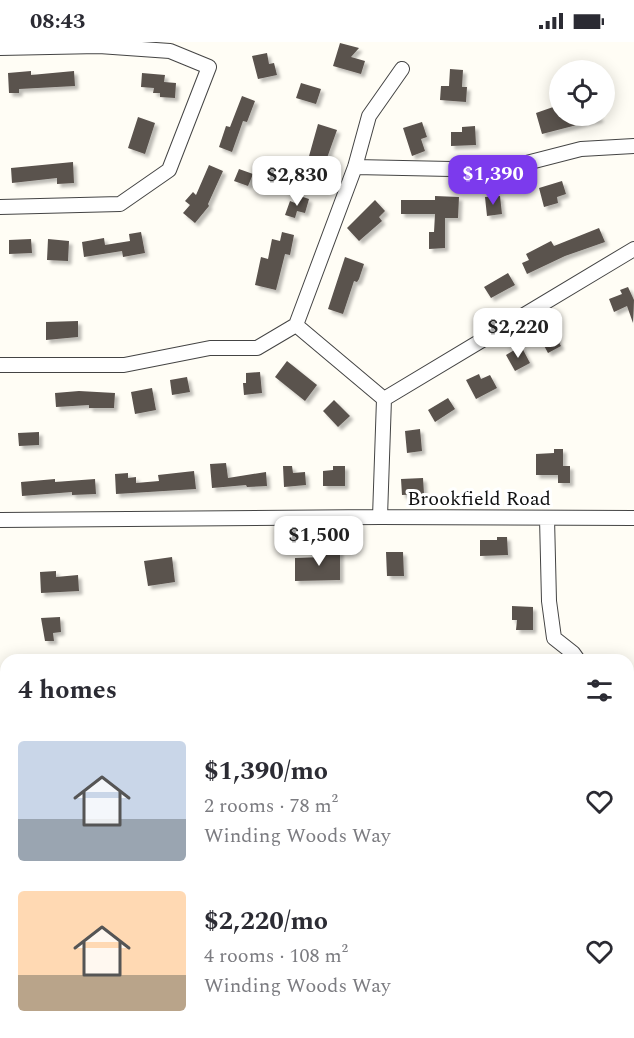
<!DOCTYPE html>
<meta charset="utf-8">
<style>
:root{--surface:#fff;--page:#f7f7f7;--text:#2b2b33;--muted:#7c7c81;--accent:#7c3aed}
body{margin:0;font-family:Spectral,serif;background:var(--page);color:var(--text);height:100vh;display:flex;flex-direction:column;font-size:22px;white-space:nowrap}
*{box-sizing:border-box;margin:0}
p{font-size:20px;color:var(--muted)}
.icon{flex:none;width:33px;height:33px;fill:none;stroke:currentColor;stroke-width:2;stroke-linecap:round;stroke-linejoin:round}
.map{position:relative;flex:1;overflow:hidden}
.details{position:absolute;left:0px;top:612px;width:634px;height:384px;display:flex;flex-direction:column;background:var(--surface);border-radius:18px 18px 0 0;box-shadow:0 3px 15px #0003}
.details>*{flex:none}
.tools{position:absolute;left:549px;top:18px;display:grid;gap:12px}
.tools a{display:grid;place-items:center;width:66px;height:66px;border-radius:50%;background:var(--surface);box-shadow:0 3px 15px #0003;font-size:30px}
.price{position:absolute;translate:-50% -51px;padding:0 14px;border-radius:12px;background:#fff;color:#222;font-size:20px;line-height:39px;filter:drop-shadow(0 2px 3px #0008)}
.price::after{content:'';position:absolute;left:50%;top:36px;width:18px;height:14px;margin-left:-9px;background:inherit;clip-path:polygon(0 0,100% 0,50% 100%)}
.price.active{background:var(--accent);color:#fff}
ul{padding:0;list-style:none}
li{display:flex;align-items:center;gap:18px;height:150px;padding:0 18px}
li span{display:grid;place-items:center;flex:none;width:168px;height:120px;border-radius:6px;color:#555}
li>.icon{margin-inline-start:auto}
span .icon{width:72px;height:72px;fill:#fffc;stroke-width:1}
li b{font-size:26px}
h2{display:flex;justify-content:space-between;align-items:center;height:72px;padding:0 18px;font-size:26px}
.status{display:flex;justify-content:space-between;align-items:center;height:42px;padding:0 30px;background:var(--surface);direction:ltr}
.status svg{height:16px;fill:currentColor}
.map>svg:first-child{display:block}
.building{fill:#5a524d;filter:url(#shadow)}
.lines{fill:none;stroke-linecap:round;stroke-linejoin:round}
.minor-casing{stroke:#444;stroke-width:16}
.minor{stroke:#fff;stroke-width:14}
.labels{text-anchor:middle;stroke-width:6;stroke-linejoin:round;paint-order:stroke}
.street-label{font-size:20px;fill:#111;stroke:#fff}
</style>
<div class="status"><b>08:43</b><svg viewBox="0 0 49 12"><path d="M0 12V9h3v3zM5 12V6h3v6zM10 12V3h3v9zM15 12V0h3v12zM26 1h20v11H26zM47 4h2v5h-2z"/></svg></div>
<div class="map">
<svg width="634" height="996" viewBox="0 0 634 996">
<defs>
<filter id="shadow"><feDropShadow dx="3.5" dy="3.5" stdDeviation="1.5" flood-color="#0004"/></filter>
</defs>
<rect width="100%" height="100%" fill="#fffdf5"/>
<!-- building -->
<path class="building" d="M340,1L359,6L351,15L365,19L361,32L333,24Z
M267,11L269,22L274,21L277,33L258,37L252,14Z
M450,27L463,28L462,45H467L466,60L440,58L441,44H449Z
M31,29V33L74,29L75,44L19,47V51H9L8,31Z
M142,31L165,33L164,40L176,41L175,56L160,55V51H153L154,46L141,45Z
M301,41L321,47L316,62L296,56Z
M242,54L255,59L247,80L243,79L232,110L219,105L226,84L230,85Z
M556,64L559,74H599L600,77L542,92L536,71Z
M138,75L155,81L145,112L128,106Z
M422,80L427,95L421,97L425,109L412,114L403,86Z
M318,82L337,88L327,116L332,117L326,138L304,132Z
M475,84L476,103L451,104V90H462V85Z
M73,120L74,141L57,142V136L12,141L11,126Z
M209,123L223,129L208,162L209,164L195,181L183,171L190,163L185,159L193,150L196,153Z
M239,127L253,132L248,144L234,139Z
M562,139L566,152L557,155L558,161L544,165L539,146Z
M297,153L309,157L305,171L297,169L295,176L285,173L290,159L295,161Z
M435,154L459,155L458,176H445V206L429,207V190H434L435,172H401V158H435Z
M500,154L502,172L487,174L485,155Z
M375,158L385,169L379,175L382,179L359,199L347,186Z
M599,186L605,200L565,214L527,232L522,221L529,218L526,212L551,199L554,204Z
M141,190L145,211L123,215L122,209L84,215L82,200L104,196L105,203L130,199L129,192Z
M282,190L294,193L290,213L285,212L276,248L255,243L261,215L268,217L272,197L280,199Z
M31,197L32,211L9,212V198Z
M48,197L69,199L68,219L47,218Z
M345,215L364,222L359,237L357,240L354,239L343,272L328,267Z
M508,231L515,243L491,256L484,245Z
M628,245L634,258L633,281L627,264L614,270L609,257L622,252L620,248Z
M78,279V295L46,298V280Z
M553,290L561,304L548,311L540,296Z
M521,304L530,321L515,329L506,313Z
M287,319L317,343L305,359L275,335Z
M260,330L262,351L244,353L243,341H246V331Z
M479,332L481,337L490,333L497,346L476,357L466,338Z
M187,335L190,350L172,353L170,338Z
M152,346L156,368L135,372L131,350Z
M79,349L115,351L114,366H89V363L56,365L55,351Z
M448,356L455,367L435,380L428,368Z
M334,358L350,374L338,385L323,369Z
M420,387L422,409L407,411L405,389Z
M39,390V403L19,404L18,391Z
M554,407H563V424H570V441H558V433H536V412L554,411Z
M226,421L228,436L266,430L267,444L247,445L246,443L212,446L210,422Z
M283,424H292L293,431L305,430L306,443L284,445Z
M333,424H345V444H323V429L333,428Z
M194,429L196,447L116,452L115,432L128,431V436L136,435V441L159,439L158,433Z
M423,436L424,452L402,453L401,437Z
M55,437V440L95,437L96,452L72,453V450L22,454L21,440Z
M497,495H507L508,513L480,514V498H497Z
M322,507H340V538L295,539V516L323,515Z
M386,510H403L404,534H387Z
M172,515L175,540L148,544L144,519Z
M56,529V535L78,533L79,549L41,551L40,530Z
M512,564L533,565V588H516L517,578H512Z
M60,575L61,590L53,591L54,599H45L41,576Z"/>
<g class="lines">
<!-- minor casing -->
<g class="minor-casing">
<path id="minor" d="M0,6L99,4L170,9L209,25L169,128L120,162L0,165
M355,125L499,128L581,107L634,104
M296,283L384,357
M0,323H124L210,306H257L296,283L355,125L369,74L402,27
M380,475L384,357L634,207
M547,476L549,559L554,596L573,611L578,618
M0,478L380,475L634,476
M628,644H634
M0,703H6
M628,870L634,866
M481,996L489,990"/>
</g>
<!-- minor -->
<use href="#minor" class="minor"/>
</g>
<g class="labels">
<!-- street labels -->
<g class="street-label">
<text x="479" y="463">Brookfield Road</text>
</g>
</g>
</svg>
<div class="tools">
<a><svg class="icon" aria-label="locate" viewBox="0 0 24 24"><circle cx="12" cy="12" r="6"/><path d="M12 2v4M12 18v4M2 12h4M18 12h4"/></svg></a>
</div>
<b class="price active" style="left:493px;top:164px">$1,390</b>
<b class="price" style="left:297px;top:165px">$2,830</b>
<b class="price" style="left:518px;top:317px">$2,220</b>
<b class="price" style="left:319px;top:525px">$1,500</b>
<section class="details">
<h2>4 homes<svg class="icon" aria-label="filters" viewBox="0 0 24 24"><path d="M4 7h16M4 17h16"/><circle cx="9" cy="7" r="2"/><circle cx="15" cy="17" r="2"/></svg></h2>
<ul>
<li><span style="background:linear-gradient(#c9d6e8 65%,#9aa5b1 0)"><svg class="icon" aria-label="home" viewBox="0 0 24 24"><path d="M3 11l9-7 9 7M6 9v11h12V9"/></svg></span><div><b>$1,390/mo</b><p>2 rooms · 78 m²</p><p>Winding Woods Way</p></div><svg class="icon" aria-label="heart" viewBox="0 0 24 24"><path d="M12 20l-8-8c-3-5 5-10 8-4 3-6 11-1 8 4z"/></svg></li>
<li><span style="background:linear-gradient(#ffd9b3 70%,#b9a48a 0)"><svg class="icon" aria-label="home" viewBox="0 0 24 24"><path d="M3 11l9-7 9 7M6 9v11h12V9"/></svg></span><div><b>$2,220/mo</b><p>4 rooms · 108 m²</p><p>Winding Woods Way</p></div><svg class="icon" aria-label="heart" viewBox="0 0 24 24"><path d="M12 20l-8-8c-3-5 5-10 8-4 3-6 11-1 8 4z"/></svg></li>
</ul>
</section>
</div>
